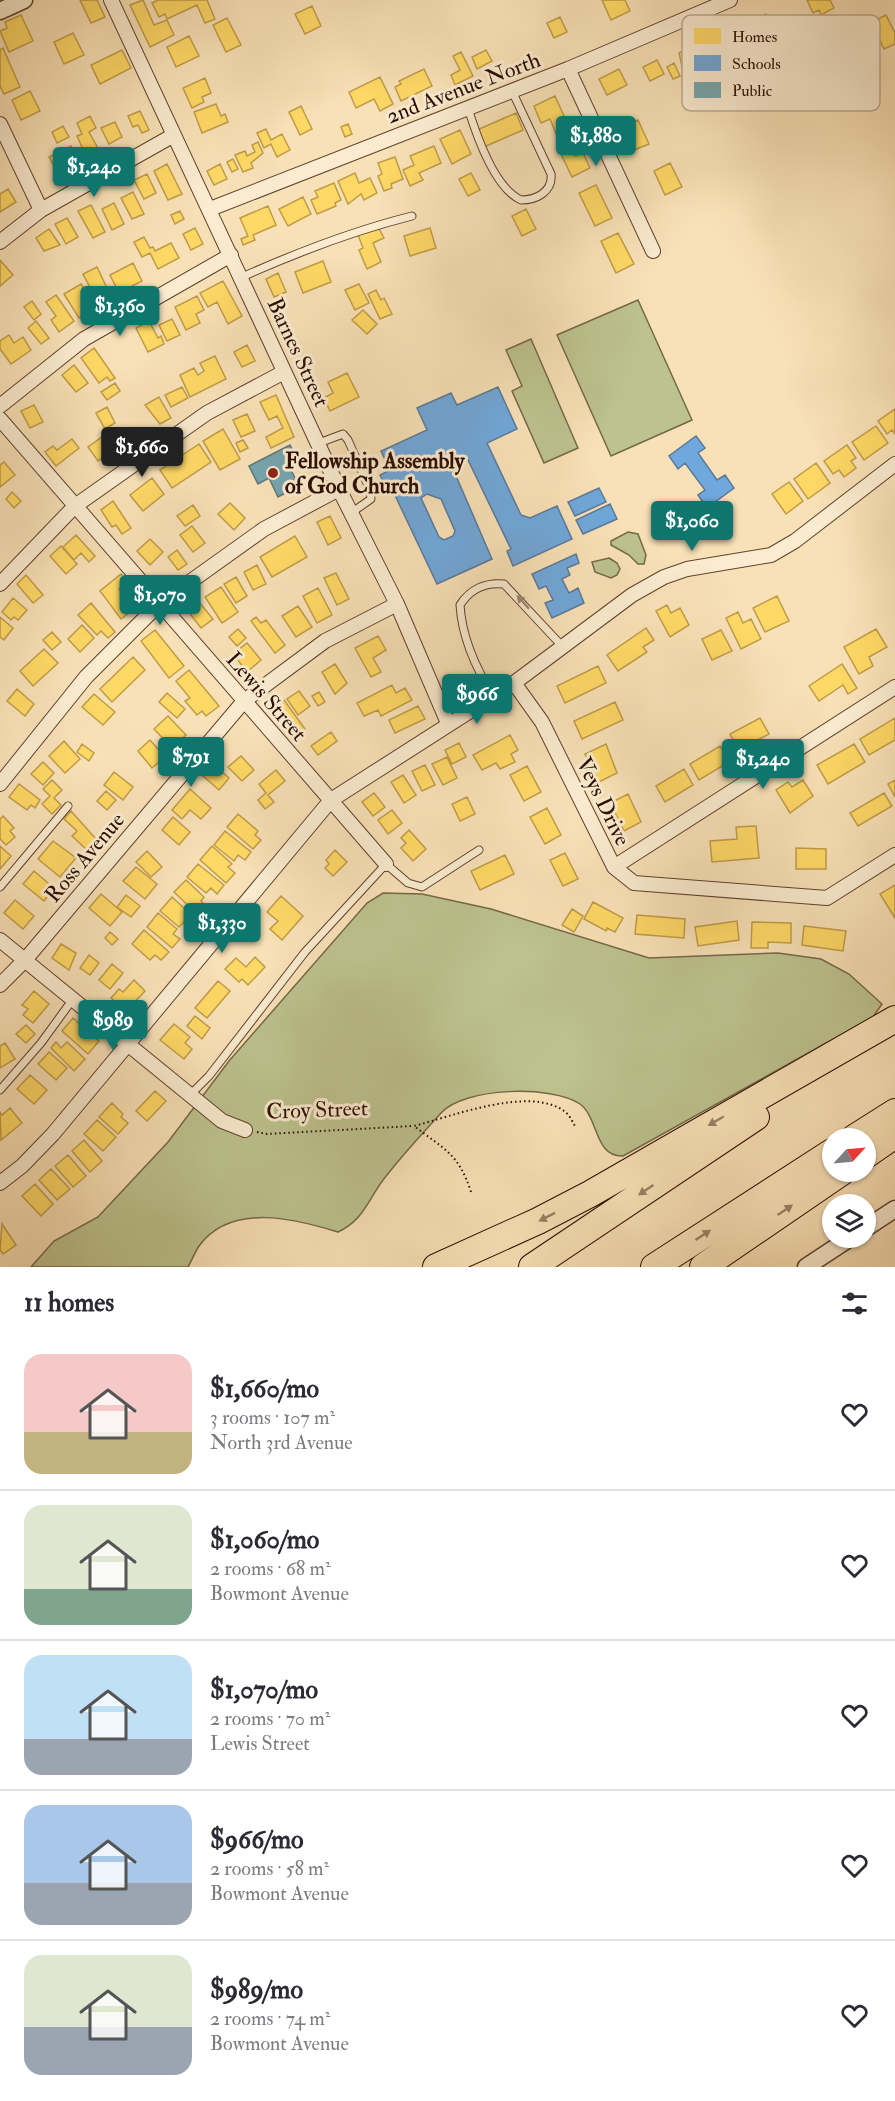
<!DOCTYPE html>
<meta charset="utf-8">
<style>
:root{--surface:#fff;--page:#f7f7f7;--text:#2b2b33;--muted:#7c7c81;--line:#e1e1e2;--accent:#0f766e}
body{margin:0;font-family:"IM FELL Double Pica",serif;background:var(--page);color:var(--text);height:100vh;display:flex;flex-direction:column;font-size:22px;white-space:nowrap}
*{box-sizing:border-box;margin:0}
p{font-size:20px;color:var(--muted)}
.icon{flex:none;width:33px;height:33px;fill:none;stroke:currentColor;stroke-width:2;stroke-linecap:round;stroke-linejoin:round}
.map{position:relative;height:1267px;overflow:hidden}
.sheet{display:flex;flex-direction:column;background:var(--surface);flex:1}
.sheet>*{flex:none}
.needle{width:39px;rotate:64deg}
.buttons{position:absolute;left:822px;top:1128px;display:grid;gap:12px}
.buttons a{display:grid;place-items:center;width:54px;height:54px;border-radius:50%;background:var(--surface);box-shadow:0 2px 4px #0004;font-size:30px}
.price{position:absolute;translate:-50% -51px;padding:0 14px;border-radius:6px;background:var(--accent);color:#fff;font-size:20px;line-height:39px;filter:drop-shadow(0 2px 3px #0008)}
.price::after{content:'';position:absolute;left:50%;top:36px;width:18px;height:14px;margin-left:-9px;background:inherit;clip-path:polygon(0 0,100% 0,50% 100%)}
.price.on{background:#222;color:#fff}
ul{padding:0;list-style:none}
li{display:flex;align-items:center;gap:18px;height:150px;padding:0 24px}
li+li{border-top:2px solid var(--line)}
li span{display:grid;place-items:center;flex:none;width:168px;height:120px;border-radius:18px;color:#555}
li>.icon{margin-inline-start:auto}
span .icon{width:72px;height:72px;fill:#fffc;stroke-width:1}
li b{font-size:26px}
h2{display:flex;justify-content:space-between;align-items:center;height:72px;padding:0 24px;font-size:26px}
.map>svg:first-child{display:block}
.green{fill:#bdc38f;stroke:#746848;stroke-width:1.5}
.homes{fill:#ffd966;stroke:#bf9c47;stroke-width:1.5}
.schools{fill:#6fa8dc;stroke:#5a799a;stroke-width:1.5;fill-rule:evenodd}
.public{fill:#76a5af;stroke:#5f777a;stroke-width:1.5}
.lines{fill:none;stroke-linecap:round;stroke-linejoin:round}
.service-casing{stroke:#5e412e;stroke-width:9}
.minor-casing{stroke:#5e412e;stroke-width:16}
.tertiary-casing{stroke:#5e412e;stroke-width:19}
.motorway-casing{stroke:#2a0c00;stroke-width:28}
.path{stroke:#2a0c00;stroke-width:2;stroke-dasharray:1.5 3;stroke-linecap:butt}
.service{stroke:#fbecd0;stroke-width:7}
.minor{stroke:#fbecd0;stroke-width:14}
.tertiary{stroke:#fbecd0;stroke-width:16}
.motorway{stroke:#f9e1b7;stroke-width:26}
.oneway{fill:#9d8772}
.oneway2{fill:#9c8165}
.poi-dot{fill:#8f2418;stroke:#fbecd0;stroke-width:2}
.labels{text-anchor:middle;stroke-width:6;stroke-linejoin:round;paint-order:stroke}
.street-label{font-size:22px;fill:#2a0c00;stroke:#fbecd0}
.poi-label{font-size:22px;font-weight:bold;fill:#2a0c00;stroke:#fbecd0;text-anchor:start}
.key{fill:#fbecd0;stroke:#bca992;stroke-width:1.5}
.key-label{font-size:16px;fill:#2a0c00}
</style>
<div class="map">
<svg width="895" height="1267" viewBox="0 0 895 1267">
<rect width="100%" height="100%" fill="#f9e1b7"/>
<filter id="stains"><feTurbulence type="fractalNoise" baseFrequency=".00333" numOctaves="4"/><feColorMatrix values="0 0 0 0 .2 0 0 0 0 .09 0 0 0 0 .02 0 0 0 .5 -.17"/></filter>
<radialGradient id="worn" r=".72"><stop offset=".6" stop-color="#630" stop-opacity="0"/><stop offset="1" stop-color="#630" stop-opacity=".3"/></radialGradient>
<!-- green -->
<path class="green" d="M638,300L692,420L611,456L557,335Z
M531,339L578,448L544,463L512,391L522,386L506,350Z
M628,532L638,534L646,555L644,564H638L629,555L611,545V541Z
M609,558L617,563L620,569L617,575L611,578L595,572L592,562Z
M383,893L422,894L491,909L649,958L778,953L821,959L849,974L882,1004L873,1017L623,1156C594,1157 599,1118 580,1104C552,1085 464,1087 441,1113C423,1133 404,1153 387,1175C369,1196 365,1220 338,1232C296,1219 231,1202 199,1246C195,1252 192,1260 188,1267H31L54,1241L98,1217L168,1142L229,1061L367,903Z"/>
<!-- homes -->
<path class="homes" d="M80,0H97L105,17L91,23Z
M143,0L154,25L167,20L174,35L150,47L130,5Z
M158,0H207L215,19L205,23L197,5L167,19L165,14L159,17L152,3Z
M602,0H625L630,11L611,20Z
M807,0H830L834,8L821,15L819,10L813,13Z
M312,6L321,26L305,34L295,14Z
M766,14L773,29L745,43L738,27Z
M21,15L33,41L9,52L0,31L7,28L5,22Z
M886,15L895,33V44L884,49L871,22Z
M560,17L567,32L554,38L547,23Z
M227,18L241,45L226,52L213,25Z
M73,33L84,55L64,64L54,42Z
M189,36L199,56L176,67L167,47Z
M703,42L711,59L705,62L710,73L697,79L691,67L683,71L679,53Z
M3,48L20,87L4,94L0,86V50Z
M122,50L131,68L100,84L91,65Z
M486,50L492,61L477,69L472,57Z
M461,52L473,76L455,85L451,75L460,70L453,56Z
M657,60L664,74L650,81L643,67Z
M674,63L680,76L673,79L667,67Z
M424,69L432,86L401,101L395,87L401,84L399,81Z
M619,69L627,85L607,95L599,79Z
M380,77L393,104L380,111L374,99L356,108L349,92Z
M205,78L211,93L202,97L204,102L192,108L183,88Z
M30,91L40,111L21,120L12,100Z
M555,96L568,125L574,122L580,137L561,146L550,119L541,123L534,106Z
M216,104L221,116L225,114L228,122L202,133L194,112Z
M301,106L312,129L300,135L289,112Z
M140,111L149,130L142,133L138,125L133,127L128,116Z
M516,113L523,130L484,147L477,130Z
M90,116L96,128L89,132L99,150L86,156L77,136L82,134L77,123Z
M638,120L649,144L629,152L622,137L631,133L627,125Z
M115,122L122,137L109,144L101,128Z
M348,124L352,134L345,137L341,127Z
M63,126L69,137L57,143L52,132Z
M266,129L271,140L282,134L290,150L277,157L271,144L264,148L257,133Z
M460,130L471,154L452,164L440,139Z
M258,142L263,153L251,163L253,168L243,172L235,155L245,151L247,156L255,152L252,145Z
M71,146L79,161L58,173L49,157Z
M434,146L441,163L419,173L423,180L410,186L403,170L414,165L410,156Z
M571,149L575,156L583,153L590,168L572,177L561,154Z
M395,157L403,179L391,184L392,188L384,191L378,176L382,174L378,163Z
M233,159L238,169L232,172L227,162Z
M670,163L682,187L665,195L654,171Z
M167,164L182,194L168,200L154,171Z
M220,164L227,179L214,185L207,171Z
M355,173L359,183L370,178L377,193L364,200L361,194L348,204L338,181Z
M471,173L480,190L468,196L459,179Z
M147,174L156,193L144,199L134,180Z
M334,183L341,200L335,203L336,206L317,214L311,200L318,197L315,191Z
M596,185L612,218L595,226L579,193Z
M8,189L16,202L0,212V194Z
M133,192L144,214L132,219L121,198Z
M303,197L311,214L288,226L279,209Z
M114,203L124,224L112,230L102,209Z
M91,205L105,232L93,238L78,211Z
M268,206L276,225L253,235L255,240L243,245L241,239L248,236L240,218Z
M526,209L536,229L522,236L512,216Z
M180,211L184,219L175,224L171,215Z
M67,218L78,237L66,244L55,224Z
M378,227L384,238L373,243L381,262L367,269L359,250L363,248L358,235Z
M195,228L203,244L191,250L183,234Z
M430,228L436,248L410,256L404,236Z
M49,229L60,245L44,251L36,238Z
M618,233L634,264L616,273L601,241Z
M144,237L150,248L153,247L155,251L171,243L179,258L158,269L150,253L142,257L134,242Z
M0,260L13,275L0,286Z
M323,261L331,282L303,293L295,272Z
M133,263L142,281L119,293L110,275Z
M97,267L106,286L93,293L83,274Z
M278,273L286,292L274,297L266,279Z
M223,281L242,316L228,324L217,302L208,307L200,293Z
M81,284L96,308L79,318L64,294Z
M359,284L369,303L355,310L345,290Z
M376,290L381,300L384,298L392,314L380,319L368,294Z
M56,295L74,321L59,332L51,320L56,316L46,302Z
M197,296L204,310L196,314L200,323L186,330L175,307Z
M32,301L41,314L34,320L24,307Z
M363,310L377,324L367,334L352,320Z
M172,319L180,335L167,341L159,325Z
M36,321L49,338L41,344L28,328Z
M149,321L158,338L161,336L164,344L148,352L136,328Z
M9,335L14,343L23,337L31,350L11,364L0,349V341Z
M247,345L255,361L242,367L234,352Z
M94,348L115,378L110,381L107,377L99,383L81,358Z
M215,356L226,379L190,397L180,375L194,368L198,375L204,371L200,363Z
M74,365L88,383L76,392L62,375Z
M347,373L359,397L330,411L324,398L333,393L328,382Z
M115,383L120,391L107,400L101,392Z
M182,387L188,398L171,407L165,395Z
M276,395L294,437L271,448L266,437L283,428L277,416L269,420L260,402Z
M159,397L171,418L160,424L145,405Z
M34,405L43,422L30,428L21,411Z
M107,407L115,423L105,429L96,413Z
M895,409V434L892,430L887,434L878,421Z
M247,414L255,431L241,437L233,420Z
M876,426L888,443L864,460L852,442Z
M113,429L123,443L98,461L88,447Z
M223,429L240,459L220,470L203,441Z
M72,439L79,448L56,466L45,452L53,446L57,450Z
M243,440L248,448L240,452L236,443Z
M199,444L211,462L172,488L160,470Z
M847,445L856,458L851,461L856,468L844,477L839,470L833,474L824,461Z
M4,462L15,475L0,487V465Z
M816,463L830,483L808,499L794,479Z
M152,478L164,494L143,511L130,495Z
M789,482L803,501L786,514L772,494Z
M12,492L21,501L14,508L6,499Z
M113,501L131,528L122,534L116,525L112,527L101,510Z
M230,503L245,518L234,530L218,514Z
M193,505L200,516L185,526L177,516Z
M330,516L341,538L328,545L317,522Z
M192,526L205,543L193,552L180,535Z
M76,535L95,556L89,562L81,553L74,560L63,547Z
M295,536L307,557L272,577L260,557Z
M150,539L163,552L150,565L137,551Z
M61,546L77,564L66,574L50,556Z
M177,550L187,564L178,570L168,557Z
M257,565L266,584L253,590L244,572Z
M336,573L349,599L337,605L324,578Z
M121,574L127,582L119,589L134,609L121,619L100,591Z
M26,575L43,595L33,603L17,584Z
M236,577L247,596L236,603L224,584Z
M221,587L238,612L222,623L205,597Z
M318,588L332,615L317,623L303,596Z
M777,596L789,621L765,632L753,608Z
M13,598L27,610L18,620L14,617L11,620L2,612Z
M199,602L213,619L201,628L188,611Z
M91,603L115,632L108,638L101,631L97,635L78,615Z
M667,605L671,613L680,608L689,625L670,637L656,611Z
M298,606L312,627L296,637L282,616Z
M738,612L743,623L751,619L761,639L741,649L726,618Z
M0,617L13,628L4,640L0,637Z
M256,617L261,623L266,620L285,645L275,653L251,621Z
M82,625L94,638L80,652L68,639Z
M646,628L654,640L643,647L647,652L618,671L607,655Z
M238,629L246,638L237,646L229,637Z
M876,629L887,647L869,657L873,666L859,674L844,647Z
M155,630L184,666L169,678L141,641Z
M721,630L732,651L712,660L702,639Z
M52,632L61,642L52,650L43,640Z
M378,636L386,650L373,658L381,672L371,677L355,648Z
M247,643L261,660L247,672L233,654Z
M44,649L58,663L33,686L20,671Z
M133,657L145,670L112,702L100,689Z
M335,664L347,683L335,694L322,672Z
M842,664L857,688L848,694L843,685L819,701L809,686Z
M598,666L606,683L565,703L557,686Z
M189,670L219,706L206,716L202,711L197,715L185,701L190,698L176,681Z
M392,685L396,693L405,688L412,700L381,716L378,710L364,716L357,703Z
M17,689L34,704L25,716L7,701Z
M299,691L310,706L298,715L287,699Z
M319,692L325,702L318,706L312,696Z
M167,693L185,709L177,718L159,702Z
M94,694L115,712L103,725L82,707Z
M284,700L305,729L293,737L272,709Z
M615,702L623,720L582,739L574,721Z
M418,706L425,719L395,733L389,720Z
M168,716L186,735L172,748L154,729Z
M760,718L769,734L750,744L748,741L737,747L730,734Z
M895,718V740L869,755L860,739Z
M331,732L337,741L318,755L311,746Z
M510,735L518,750L511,754L515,762L500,769L496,763L482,770L473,755Z
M150,740L165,757L152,768L138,751Z
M64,741L80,759L65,773L49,756Z
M459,743L466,757L452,764L445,750Z
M82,744L94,753L89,761L77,752Z
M606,744L617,773L599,782L585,754Z
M854,744L865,762L828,784L817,765Z
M720,746L729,762L699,780L690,764Z
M241,756L254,770L242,781L228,767Z
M447,757L457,778L443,785L432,764Z
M43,762L54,773L43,785L31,774Z
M213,764L229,778L219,790L203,776Z
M425,765L435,785L422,791L412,771Z
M527,766L541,792L524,801L510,775Z
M684,769L693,785L665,802L656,786Z
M276,770L285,781L268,795L274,802L265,809L258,800L266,793L259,784Z
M114,772L133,787L123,800L104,785Z
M403,775L416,795L404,803L391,782Z
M52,780L62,790L54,798L61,805L52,814L42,804L50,796L43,789Z
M803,780L813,796L790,813L776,790L788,782L792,787Z
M895,780V797L888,784Z
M19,784L40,800L35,808L31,805L27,810L9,797Z
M190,789L211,808L201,819L190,810L182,819L172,810Z
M106,791L116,800L107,810L97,801Z
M374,793L385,807L373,816L362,802Z
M884,793L892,806L858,826L850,813Z
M628,794L641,822L624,831L610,803Z
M467,797L475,814L460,821L452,804Z
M547,808L561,835L545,844L530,817Z
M392,810L402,823L388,834L378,820Z
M71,811L96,839L86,849L72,836L77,831L64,819Z
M238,814L258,831L255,835L261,840L253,849L227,827Z
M3,816L14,828L10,831L15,837L6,845L0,839V819Z
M173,817L190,832L179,845L162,830Z
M756,826L759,858L712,862L710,841L737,839L736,827Z
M409,830L426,849L413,861L401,848L406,843L401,838Z
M225,831L251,852L245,860L238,855L234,861L214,845Z
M53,841L76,858L60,877L38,859Z
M0,846L11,856L0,869Z
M212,846L232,864L228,867L235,873L226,883L200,860Z
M796,848L826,849V869H796Z
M335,850L347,862L333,876L325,868L329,864L326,860Z
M147,851L162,867L151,877L136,862Z
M565,853L578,879L563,886L550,860Z
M505,855L514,874L480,890L471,871Z
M198,864L224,885L217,894L211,888L206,893L187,877Z
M136,867L157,884L145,899L123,881Z
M34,871L54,888L44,901L23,884Z
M186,880L204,897L201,901L207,907L199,916L174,892Z
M895,885V918L880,894Z
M101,894L122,912L110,926L89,908Z
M126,895L140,906L131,917L117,907Z
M281,896L303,916L282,940L270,929L278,921L267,912Z
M172,897L196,919L190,927L184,922L179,927L160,911Z
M15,900L34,916L23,929L4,913Z
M593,902L623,918L615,932L607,928L606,931L584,919Z
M572,909L583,916L574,932L562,925Z
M158,913L177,929L173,934L180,939L172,948L147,927Z
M637,915L685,919L684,938L635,934Z
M737,921L739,940L698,946L695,927Z
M752,922L791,923V943L768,942V948H751Z
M804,926L846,931L843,951L802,945Z
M144,930L169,952L161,960L155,955L150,960L132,944Z
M110,932L118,939L112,945L105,938Z
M61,944L76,953L69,970L52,958Z
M89,955L99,963L90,975L80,968Z
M255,957L265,967L248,985L242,979L239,982L225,969L236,958L246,967Z
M112,964L123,973L110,989L99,980Z
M134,980L145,991L126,1011L111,998L119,989L123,992Z
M218,981L230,991L207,1018L195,1008Z
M34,991L49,1004L33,1023L23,1015L28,1009L22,1005Z
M195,1016L210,1028L202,1039L187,1026Z
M73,1018L99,1041L88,1054L62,1031Z
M174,1024L190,1037L185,1043L192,1049L184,1059L160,1040Z
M26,1025L35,1034L26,1043L16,1034Z
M56,1042L61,1048L67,1042L85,1059L74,1071L51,1048Z
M5,1043L15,1059L0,1068V1046Z
M49,1052L67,1068L56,1080L38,1064Z
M30,1075L47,1090L34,1104L17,1089Z
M155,1091L166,1101L147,1121L136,1111Z
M112,1103L123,1114L121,1117L128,1123L118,1134L99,1117Z
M10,1108L22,1123L1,1140L0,1112L2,1115Z
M97,1120L116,1137L103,1151L84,1134Z
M84,1140L102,1161L90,1172L72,1151Z
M68,1155L86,1176L73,1187L55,1166Z
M51,1169L70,1189L57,1200L39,1180Z
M35,1184L53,1204L41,1216L22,1196Z
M2,1224L16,1245L3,1254L0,1250Z"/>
<!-- schools -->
<path class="schools" d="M498,387L517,429L487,443L521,515L530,518L557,506L572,539L513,566L507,551L511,549L468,460L460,457L450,462L492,559L437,584L392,489L388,490L380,475L390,470L381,451L427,430L417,408L451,393L457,405ZM427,494L441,499L455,531L453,536L444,540L439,537L421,498Z
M696,436L705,448L698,453L717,480L725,475L734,488L707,508L698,495L705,490L685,463L678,469L669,456Z
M599,488L606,502L575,516L568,502Z
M610,504L617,519L583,534L576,520Z
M576,554L579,563L567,568L570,575L562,579L569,593L578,588L584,603L552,618L545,603L553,600L546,586L539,589L532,574Z"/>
<!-- public -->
<path class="public" d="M290,445L299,463L290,468L299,486L278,497L269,478L258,484L249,466Z"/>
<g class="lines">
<!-- service casing -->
<g class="service-casing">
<path id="service" d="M468,108C476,134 494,188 521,200C536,200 553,192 551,174L512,91
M242,277C298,252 352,231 412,216
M319,443L343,434L348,440L370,490L371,499L351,513
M494,697C476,669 462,638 460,605C470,589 486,582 504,584L562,646
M0,887L68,806
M0,1090L41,1043L73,999
M190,1095L209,1076L305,952L386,864L408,883L422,887L479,850"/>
</g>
<!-- minor casing -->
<g class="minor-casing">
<path id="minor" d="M111,0L339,489L397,604L448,723
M568,69L653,251
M0,124L41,210
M210,209L568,69L730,0
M0,242L41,210L174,135
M0,406L84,339L231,255
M0,419L386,864
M0,584L75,506L207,413L284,372
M514,683L632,595L664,577L687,569L771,555L795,541L895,464
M0,784L86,677L159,604L264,529L339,489
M614,867L895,687
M0,940L222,1121L245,1130
M0,985L25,960L244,701L325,641L397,604
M0,1183L22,1166L53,1134L331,800L514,683L542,722L614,867L634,883L827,898L895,855"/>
</g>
<!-- tertiary casing -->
<g class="tertiary-casing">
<path id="tertiary" d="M0,11L24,0
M866,1228L895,1209
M806,1267L850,1238"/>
</g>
<!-- motorway casing -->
<g class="motorway-casing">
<path id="motorway" d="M854,1138L895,1112
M866,1155L895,1135
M436,1267L538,1221L590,1194L895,1019
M532,1267L756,1117
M654,1267L832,1152
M703,1267L842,1172"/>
</g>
<!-- path -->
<path class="path" d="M257,1132L267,1134L413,1126
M471,1192C459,1154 444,1149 414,1126C453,1116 529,1086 564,1111C569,1114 572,1121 575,1126"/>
<!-- service -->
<use href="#service" class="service"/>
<!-- minor -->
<use href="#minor" class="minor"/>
<!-- tertiary -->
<use href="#tertiary" class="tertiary"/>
<!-- motorway -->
<use href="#motorway" class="motorway"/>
</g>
<!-- one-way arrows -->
<defs><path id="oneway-solid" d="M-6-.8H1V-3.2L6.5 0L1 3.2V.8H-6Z" transform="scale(1.5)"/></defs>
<use class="oneway" href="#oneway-solid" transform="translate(523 602) rotate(-132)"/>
<g class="oneway2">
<use href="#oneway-solid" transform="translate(716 1121) rotate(150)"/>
<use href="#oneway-solid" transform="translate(646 1190) rotate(146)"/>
<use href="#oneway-solid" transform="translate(785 1210) rotate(-34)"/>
<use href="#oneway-solid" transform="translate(547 1217) rotate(153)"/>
<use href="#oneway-solid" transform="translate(703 1235) rotate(-33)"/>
</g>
<!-- markers -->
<circle class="poi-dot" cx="273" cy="473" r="6"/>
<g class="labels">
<!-- street labels -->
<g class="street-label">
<text transform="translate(463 87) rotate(-21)" y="8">2nd Avenue North</text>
<text transform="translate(299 352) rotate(65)" y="8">Barnes Street</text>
<text transform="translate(267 696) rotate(49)" y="8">Lewis Street</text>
<text transform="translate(604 801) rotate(64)" y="8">Veys Drive</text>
<text transform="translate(84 857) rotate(-50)" y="8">Ross Avenue</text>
<text transform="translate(317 1109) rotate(-2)" y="8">Croy Street</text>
</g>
<!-- poi labels -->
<g class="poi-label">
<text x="285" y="468">Fellowship Assembly<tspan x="285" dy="25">of God Church</tspan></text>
</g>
</g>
<!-- legend -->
<rect x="682" y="15" width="198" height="96" rx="9" class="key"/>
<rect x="694" y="28" width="27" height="16" fill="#ffd966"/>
<rect x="694" y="55" width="27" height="16" fill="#6fa8dc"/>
<rect x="694" y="82" width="27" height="16" fill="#76a5af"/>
<g class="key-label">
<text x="732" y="42">Homes</text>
<text x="732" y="69">Schools</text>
<text x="732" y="96">Public</text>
</g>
<rect width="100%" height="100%" filter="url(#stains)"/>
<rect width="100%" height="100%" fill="url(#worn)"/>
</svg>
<div class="buttons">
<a><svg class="needle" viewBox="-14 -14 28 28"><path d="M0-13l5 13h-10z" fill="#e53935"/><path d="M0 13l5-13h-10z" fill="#7c7c81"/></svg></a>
<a><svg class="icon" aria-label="layers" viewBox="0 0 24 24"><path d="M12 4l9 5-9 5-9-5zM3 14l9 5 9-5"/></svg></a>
</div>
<b class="price" style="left:596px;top:167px">$1,880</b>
<b class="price" style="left:94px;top:198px">$1,240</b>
<b class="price" style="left:120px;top:337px">$1,360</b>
<b class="price on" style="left:142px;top:478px">$1,660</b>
<b class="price" style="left:692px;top:552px">$1,060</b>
<b class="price" style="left:160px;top:626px">$1,070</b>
<b class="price" style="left:477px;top:725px">$966</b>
<b class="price" style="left:191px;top:788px">$791</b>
<b class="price" style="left:763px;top:790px">$1,240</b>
<b class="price" style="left:222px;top:954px">$1,330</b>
<b class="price" style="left:113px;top:1051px">$989</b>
</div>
<section class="sheet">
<h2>11 homes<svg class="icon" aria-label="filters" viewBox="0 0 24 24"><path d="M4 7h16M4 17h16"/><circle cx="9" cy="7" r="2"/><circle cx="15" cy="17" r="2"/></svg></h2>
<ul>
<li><span style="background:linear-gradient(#f6c9c9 65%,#c2b280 0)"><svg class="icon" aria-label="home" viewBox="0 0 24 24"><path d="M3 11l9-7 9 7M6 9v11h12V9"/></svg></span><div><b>$1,660/mo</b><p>3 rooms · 107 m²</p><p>North 3rd Avenue</p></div><svg class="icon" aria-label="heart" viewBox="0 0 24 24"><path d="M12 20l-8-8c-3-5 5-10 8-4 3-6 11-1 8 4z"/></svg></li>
<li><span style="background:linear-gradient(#dfe7d0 70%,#7fa58c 0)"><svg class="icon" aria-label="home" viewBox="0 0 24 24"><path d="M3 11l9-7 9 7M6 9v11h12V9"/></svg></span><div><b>$1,060/mo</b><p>2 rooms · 68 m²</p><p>Bowmont Avenue</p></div><svg class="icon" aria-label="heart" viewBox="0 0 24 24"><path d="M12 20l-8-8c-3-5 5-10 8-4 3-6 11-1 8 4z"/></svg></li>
<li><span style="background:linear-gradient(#bfe0f5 70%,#9aa5b1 0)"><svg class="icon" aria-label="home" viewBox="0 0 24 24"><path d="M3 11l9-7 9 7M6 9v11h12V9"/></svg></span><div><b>$1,070/mo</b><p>2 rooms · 70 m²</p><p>Lewis Street</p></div><svg class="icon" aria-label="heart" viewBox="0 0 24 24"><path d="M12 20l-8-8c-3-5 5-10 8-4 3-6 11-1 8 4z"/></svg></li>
<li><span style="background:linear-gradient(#a9c7e8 65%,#9aa5b1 0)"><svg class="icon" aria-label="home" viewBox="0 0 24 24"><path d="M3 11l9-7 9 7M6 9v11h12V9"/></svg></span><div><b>$966/mo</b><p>2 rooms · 58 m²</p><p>Bowmont Avenue</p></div><svg class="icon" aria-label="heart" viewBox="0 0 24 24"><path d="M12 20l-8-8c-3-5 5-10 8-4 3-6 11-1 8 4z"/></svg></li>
<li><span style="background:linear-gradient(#dfe7d0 60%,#9aa5b1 0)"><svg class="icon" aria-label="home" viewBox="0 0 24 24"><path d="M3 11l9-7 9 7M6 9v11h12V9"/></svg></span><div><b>$989/mo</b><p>2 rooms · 74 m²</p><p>Bowmont Avenue</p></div><svg class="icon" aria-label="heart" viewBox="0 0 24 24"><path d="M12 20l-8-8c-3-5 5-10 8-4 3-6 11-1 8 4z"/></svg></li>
</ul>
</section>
